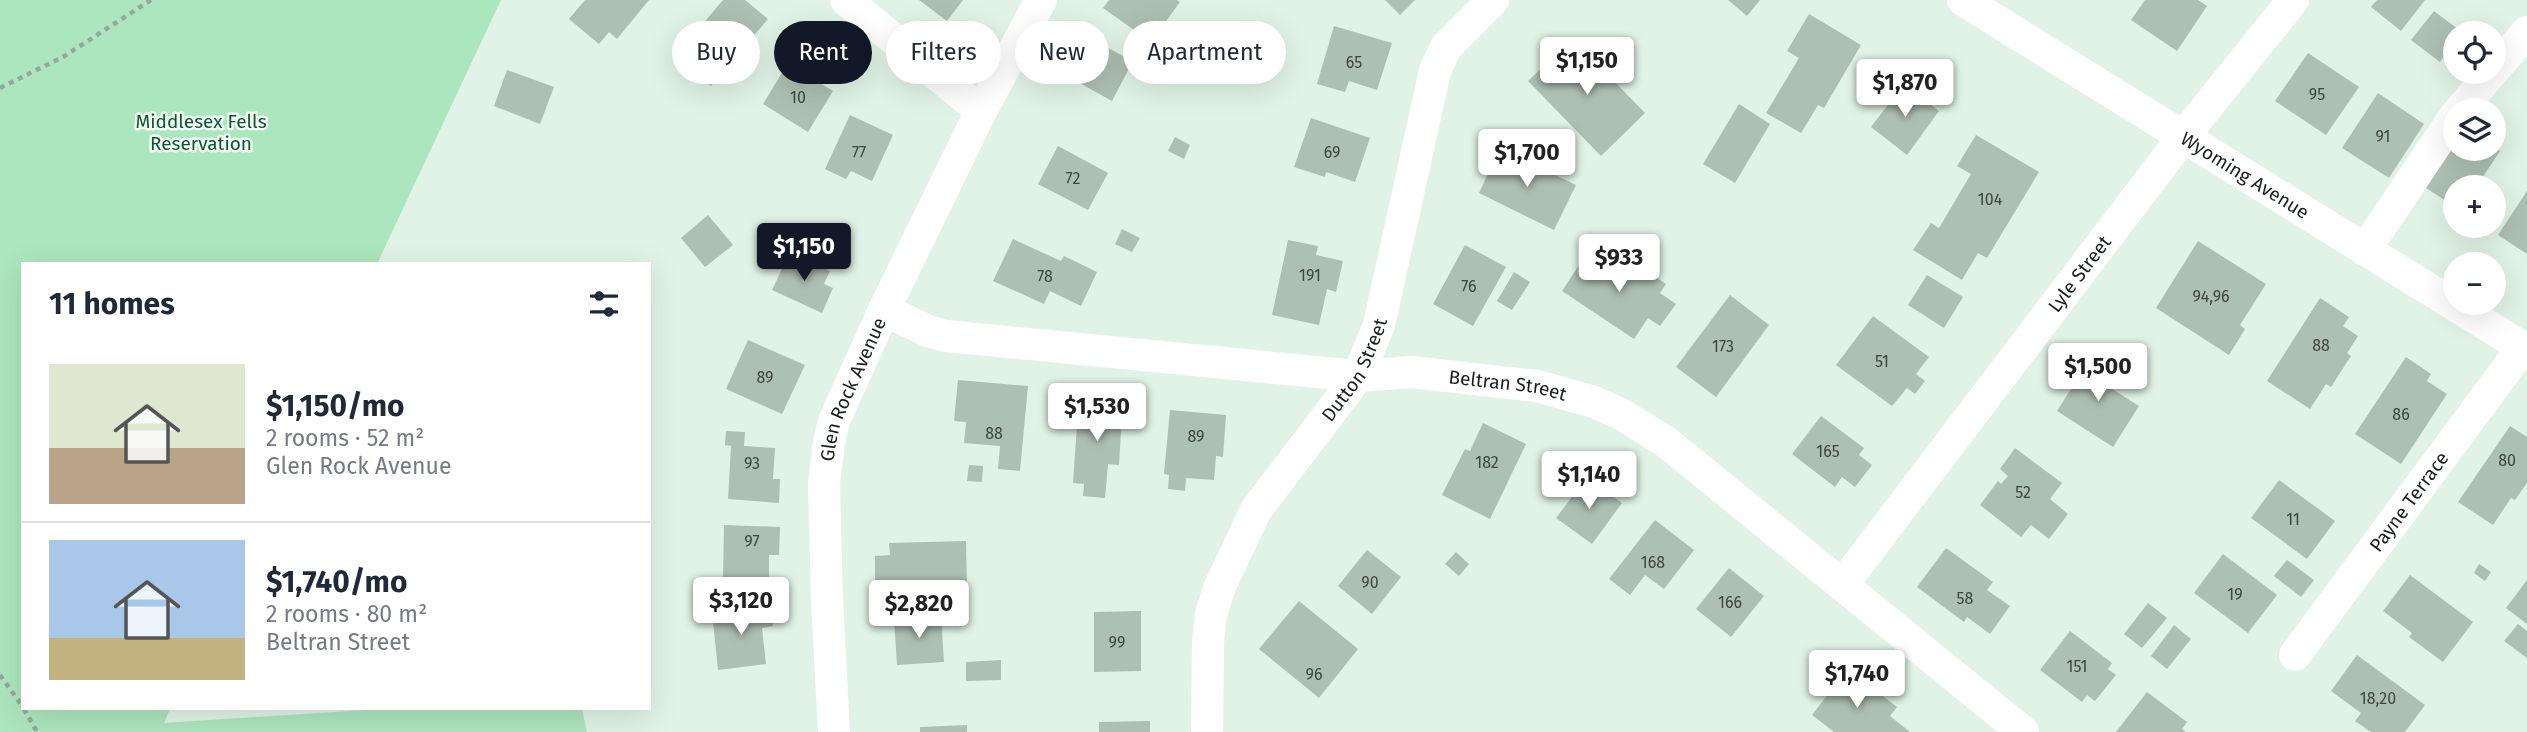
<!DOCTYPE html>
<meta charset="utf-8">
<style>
:root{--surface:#fff;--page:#f6f6f7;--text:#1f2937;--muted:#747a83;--line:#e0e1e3;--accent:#111827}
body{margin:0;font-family:"Fira Sans",sans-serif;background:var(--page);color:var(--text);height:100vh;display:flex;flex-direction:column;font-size:26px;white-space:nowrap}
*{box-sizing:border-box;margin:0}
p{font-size:23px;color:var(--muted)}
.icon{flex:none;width:38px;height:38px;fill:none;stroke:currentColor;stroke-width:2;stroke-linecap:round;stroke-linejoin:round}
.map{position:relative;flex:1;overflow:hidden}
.details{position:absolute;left:21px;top:262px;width:630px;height:448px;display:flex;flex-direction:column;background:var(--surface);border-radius:0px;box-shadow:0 7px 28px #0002}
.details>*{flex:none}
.banner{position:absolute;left:672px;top:21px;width:665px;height:63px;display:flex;gap:14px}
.fabs{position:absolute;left:2443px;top:21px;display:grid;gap:14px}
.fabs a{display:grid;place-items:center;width:63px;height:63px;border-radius:50%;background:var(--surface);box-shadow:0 7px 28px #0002;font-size:35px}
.price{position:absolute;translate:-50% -60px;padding:0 16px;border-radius:7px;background:#fff;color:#222;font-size:23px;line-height:46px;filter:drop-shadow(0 2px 4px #0008)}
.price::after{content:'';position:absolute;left:50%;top:42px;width:21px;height:16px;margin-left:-10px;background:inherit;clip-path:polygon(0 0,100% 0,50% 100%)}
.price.current{background:var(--accent);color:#fff}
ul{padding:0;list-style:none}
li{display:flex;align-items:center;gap:21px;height:175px;padding:0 28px}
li+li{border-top:2px solid var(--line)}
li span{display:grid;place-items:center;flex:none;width:196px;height:140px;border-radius:0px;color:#555}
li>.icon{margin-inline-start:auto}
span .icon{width:84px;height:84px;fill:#fffc;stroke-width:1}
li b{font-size:30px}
h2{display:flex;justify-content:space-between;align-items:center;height:84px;padding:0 28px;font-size:30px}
.chip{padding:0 24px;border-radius:32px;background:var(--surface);box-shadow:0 7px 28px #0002;font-size:24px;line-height:63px}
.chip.current{background:var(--accent);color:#fff}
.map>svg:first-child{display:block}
.green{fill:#ace6be}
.building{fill:#aebfb3}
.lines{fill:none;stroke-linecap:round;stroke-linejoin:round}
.path{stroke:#99a79d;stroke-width:4.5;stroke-dasharray:5 5;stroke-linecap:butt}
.street{stroke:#fff;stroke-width:32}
.labels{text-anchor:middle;stroke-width:5;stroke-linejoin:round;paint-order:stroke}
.number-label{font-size:16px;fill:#3e4640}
.park-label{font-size:19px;fill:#12512e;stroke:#f0fff4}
.street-label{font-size:19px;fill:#181e19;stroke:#f0fff4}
</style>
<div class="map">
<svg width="2527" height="732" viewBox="0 0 2527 732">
<rect width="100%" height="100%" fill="#e1f3e6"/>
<!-- green -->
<path class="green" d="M0,0H501L377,264H23V709H170L164,723L380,709H582L587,732H0Z"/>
<!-- building -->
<path class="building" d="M585,0H649L617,39L609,32L599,44L569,19Z
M723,0H745L768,19L711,86L693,71L706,55L689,40Z
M919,0H963L947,21Z
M1109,0H1177L1180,2L1151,42L1103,8Z
M1385,0H1415L1400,15Z
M1728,0H1760L1747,16Z
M2145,0H2198L2207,6L2177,51L2131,20Z
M2377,0H2425L2401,31L2371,7Z
M2434,11L2463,33H2455V42L2440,62L2411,40Z
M1809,14L1861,45L1824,108L1818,105L1801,133L1766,113L1799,58L1787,51Z
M1334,26L1392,43L1377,90L1349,81L1345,92L1317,84Z
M1087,37L1133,61L1112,101L1067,76L1070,70L1065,67L1076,48L1080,50Z
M1573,39L1645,113L1601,156L1528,81Z
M1203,52L1220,64L1210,79L1193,67Z
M2308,53L2359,87L2326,135L2275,101Z
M788,63L833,91L808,132L763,104Z
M507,70L554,87L540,124L494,106Z
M1904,84L1939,111L1907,155L1871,127Z
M2378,93L2424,124L2389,178L2342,148Z
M1739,104L1770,124L1735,183L1703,164Z
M850,115L893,135L872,181L851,171L846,179L825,169Z
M1311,118L1370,138L1355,182L1326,172L1325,177L1294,167Z
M1976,135L2039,172L1987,258L1978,253L1962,280L1913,250L1931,223L1939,228L1971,174L1957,166Z
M1175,137L1190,145L1184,159L1168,151Z
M2455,137V149H2494V146L2500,151L2476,187H2455V207L2423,186Z
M1058,146L1108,173L1088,210L1038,184Z
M1500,148L1576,185L1554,230L1479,193Z
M2527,191V254L2498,235Z
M708,215L733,245L705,267L681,238Z
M1122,229L1140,238L1132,252L1115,244Z
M1013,239L1061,261L1064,256L1097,272L1081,306L1050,291L1044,304L993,281Z
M1288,240L1318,246L1316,255L1343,261L1336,292L1327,289L1319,325L1272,315Z
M2198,241L2266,284L2240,325L2245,329L2229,355L2156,308Z
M1465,245L1506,267L1473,326L1433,304Z
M1591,247L1637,279L1644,269L1666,284L1660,293L1676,304L1660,326L1648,318L1634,339L1562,291Z
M790,252L830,271L824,284L833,288L822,313L772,290Z
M1514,272L1530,282L1512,310L1497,301Z
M1927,275L1963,297L1944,328L1908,305Z
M1730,295L1769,325L1716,397L1676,367Z
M2320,298L2349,317L2343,326L2358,336L2347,353L2351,356L2331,387L2326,384L2310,409L2267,381Z
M1873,316L1929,357L1916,374L1925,381L1915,394L1907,388L1892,406L1836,365Z
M748,340L805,365L782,414L726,389Z
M2093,354L2119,371L2109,387L2139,406L2113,447L2057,411Z
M2406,357L2431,374L2427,381L2447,394L2401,464L2355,434Z
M958,380L1028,386L1020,471L998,469L1000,446L964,443L966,422L954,421Z
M1079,396L1123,399L1119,465L1108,464L1105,498L1083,496L1084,484L1073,483Z
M1170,410L1226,415L1223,457L1216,456L1214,480L1186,478L1185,491L1168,489L1169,475L1164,474Z
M1821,416L1864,448L1859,455L1872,465L1855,487L1842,477L1835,487L1792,454Z
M1483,423L1526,444L1490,519L1442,495L1465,449L1470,451Z
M2510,426L2527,437V483L2515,500L2511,498L2493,525L2458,502Z
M726,431L745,432L744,446L775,448L773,479H780L779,503L728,499L731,446L725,445Z
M2015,448L2062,483L2050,499L2068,514L2049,539L2031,525L2021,537L1980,505L1998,481L2001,484L2008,476L2000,469Z
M969,465L983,466L982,482L967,481Z
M1587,477L1622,503L1592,544L1556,518Z
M2279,480L2335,521L2307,559L2251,518Z
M1655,520L1694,550L1664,589L1645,575L1630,595L1609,579Z
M724,525L780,527L779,555H769V581L723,580Z
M966,541L967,589L891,592L890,581H875V556L890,555L889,543Z
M1946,548L1993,582L1987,590L2010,606L1990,634L1967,617L1964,622L1917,587Z
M1367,550L1401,577L1372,614L1338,586Z
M1456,552L1469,564L1459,576L1445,564Z
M2223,554L2277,595L2248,633L2194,593Z
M2287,560L2314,580L2301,597L2274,576Z
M2479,564L2491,572L2485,581L2474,573Z
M1729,568L1764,596L1731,637L1696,609Z
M2410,575L2473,622L2443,662L2409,637L2412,633L2383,611Z
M2527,580V624L2506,608Z
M1299,601L1358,649L1319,698L1259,649Z
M2148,603L2167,618L2142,648L2124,634Z
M760,606V611L770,610L773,626L762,628L766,664L718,670L712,612Z
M1141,611V671L1094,672V612Z
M941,615L944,662L897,665L894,618Z
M2518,624L2527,631V658L2504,641Z
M2174,625L2191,639L2167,669L2151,656Z
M2070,631L2112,663L2108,669L2116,675L2095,701L2087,695L2082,702L2040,670Z
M2357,655L2425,705L2405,732H2371L2355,721L2361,713L2331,691Z
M1001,660V680L966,681V662Z
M1843,675L1867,694L1872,688L1897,707L1890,716L1910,732H1834L1812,715Z
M2147,692L2187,722L2182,729L2186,732H2116Z
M1150,721V732H1099V722Z
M967,725V732H920V727Z"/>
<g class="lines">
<!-- path -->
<path class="path" d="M0,88L63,57L151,0
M0,675L23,707
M24,709L37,732"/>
<!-- street -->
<g class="street">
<path d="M846,0L981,111"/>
<path id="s1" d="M1963,0L2527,350"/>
<path d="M2494,70L2527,32"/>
<path d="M2460,110L2492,72"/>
<path d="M2365,250L2455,116"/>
<path id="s2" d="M884,310L928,331L946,336L1358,376L1411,372L1537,386L1594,402L1621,414L1666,442L2023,732"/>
<path id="s3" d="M1843,584L2183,137L2293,0"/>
<path id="s4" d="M2295,655L2523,347"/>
<path id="s5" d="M834,732L827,600L824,483L829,442L834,421L884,310L981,111L1041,0"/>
<path id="s6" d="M1207,732L1208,643L1211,614L1220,586L1256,510L1358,376L1379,325L1435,71L1446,47L1493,0"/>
</g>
</g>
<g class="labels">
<!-- number labels -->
<g class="number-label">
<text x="1354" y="68">65</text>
<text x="2317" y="100">95</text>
<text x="798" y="103">10</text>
<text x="2383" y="142">91</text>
<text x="859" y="158">77</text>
<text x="1332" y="158">69</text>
<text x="1073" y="184">72</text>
<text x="1990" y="205">104</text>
<text x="1310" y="281">191</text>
<text x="1045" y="282">78</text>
<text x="1469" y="292">76</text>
<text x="2211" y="302">94,96</text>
<text x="2321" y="351">88</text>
<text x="1723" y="352">173</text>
<text x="1882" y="367">51</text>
<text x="765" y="383">89</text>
<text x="2401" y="420">86</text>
<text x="994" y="439">88</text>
<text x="1196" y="442">89</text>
<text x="1828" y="457">165</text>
<text x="2507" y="466">80</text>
<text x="1487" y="468">182</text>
<text x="752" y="469">93</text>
<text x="2023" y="498">52</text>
<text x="2293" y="525">11</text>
<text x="752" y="547">97</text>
<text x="1653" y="568">168</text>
<text x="1370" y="588">90</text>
<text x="2235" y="600">19</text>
<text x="1965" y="604">58</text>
<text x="1730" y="608">166</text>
<text x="1117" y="648">99</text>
<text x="2077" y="672">151</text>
<text x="1314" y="680">96</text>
<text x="2378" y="704">18,20</text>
</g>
<!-- park labels -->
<g class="park-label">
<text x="201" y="128">Middlesex Fells<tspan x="201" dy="22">Reservation</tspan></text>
</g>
<!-- street labels -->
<g class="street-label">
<text dy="7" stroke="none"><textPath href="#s1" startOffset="332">Wyoming Avenue</textPath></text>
<text dy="7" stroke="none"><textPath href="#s3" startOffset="390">Lyle Street</textPath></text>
<text dy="7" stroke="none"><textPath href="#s6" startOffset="404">Dutton Street</textPath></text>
<text dy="7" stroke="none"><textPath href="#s2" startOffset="632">Beltran Street</textPath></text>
<text dy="7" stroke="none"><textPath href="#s5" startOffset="348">Glen Rock Avenue</textPath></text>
<text dy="7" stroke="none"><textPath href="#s4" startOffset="191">Payne Terrace</textPath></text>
</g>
</g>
</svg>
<div class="fabs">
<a><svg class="icon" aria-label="locate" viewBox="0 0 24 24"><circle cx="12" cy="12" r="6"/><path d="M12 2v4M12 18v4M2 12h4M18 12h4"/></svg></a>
<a><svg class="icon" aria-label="layers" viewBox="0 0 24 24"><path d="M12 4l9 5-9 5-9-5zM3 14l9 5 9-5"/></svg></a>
<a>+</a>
<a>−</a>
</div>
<b class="price" style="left:1587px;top:97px">$1,150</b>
<b class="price" style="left:1905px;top:119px">$1,870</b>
<b class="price" style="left:1527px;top:189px">$1,700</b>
<b class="price current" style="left:804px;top:283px">$1,150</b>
<b class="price" style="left:1619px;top:294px">$933</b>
<b class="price" style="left:2098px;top:403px">$1,500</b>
<b class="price" style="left:1097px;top:443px">$1,530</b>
<b class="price" style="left:1589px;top:511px">$1,140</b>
<b class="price" style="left:741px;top:637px">$3,120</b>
<b class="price" style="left:919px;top:640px">$2,820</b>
<b class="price" style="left:1857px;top:710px">$1,740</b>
<div class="banner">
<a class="chip">Buy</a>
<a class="chip current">Rent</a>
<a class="chip">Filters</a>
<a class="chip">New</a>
<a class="chip">Apartment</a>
</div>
<section class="details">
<h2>11 homes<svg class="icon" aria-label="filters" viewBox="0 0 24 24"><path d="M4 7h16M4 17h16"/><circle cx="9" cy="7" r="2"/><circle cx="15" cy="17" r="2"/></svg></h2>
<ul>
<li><span style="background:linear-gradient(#dfe7d0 60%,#b9a48a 0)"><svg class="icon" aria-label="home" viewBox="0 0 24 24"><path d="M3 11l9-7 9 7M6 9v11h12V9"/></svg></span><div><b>$1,150/mo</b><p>2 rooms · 52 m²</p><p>Glen Rock Avenue</p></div></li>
<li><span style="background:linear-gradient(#a9c7e8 70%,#c2b280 0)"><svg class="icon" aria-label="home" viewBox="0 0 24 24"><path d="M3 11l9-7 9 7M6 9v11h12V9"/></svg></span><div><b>$1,740/mo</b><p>2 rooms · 80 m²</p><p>Beltran Street</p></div></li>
</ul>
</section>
</div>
